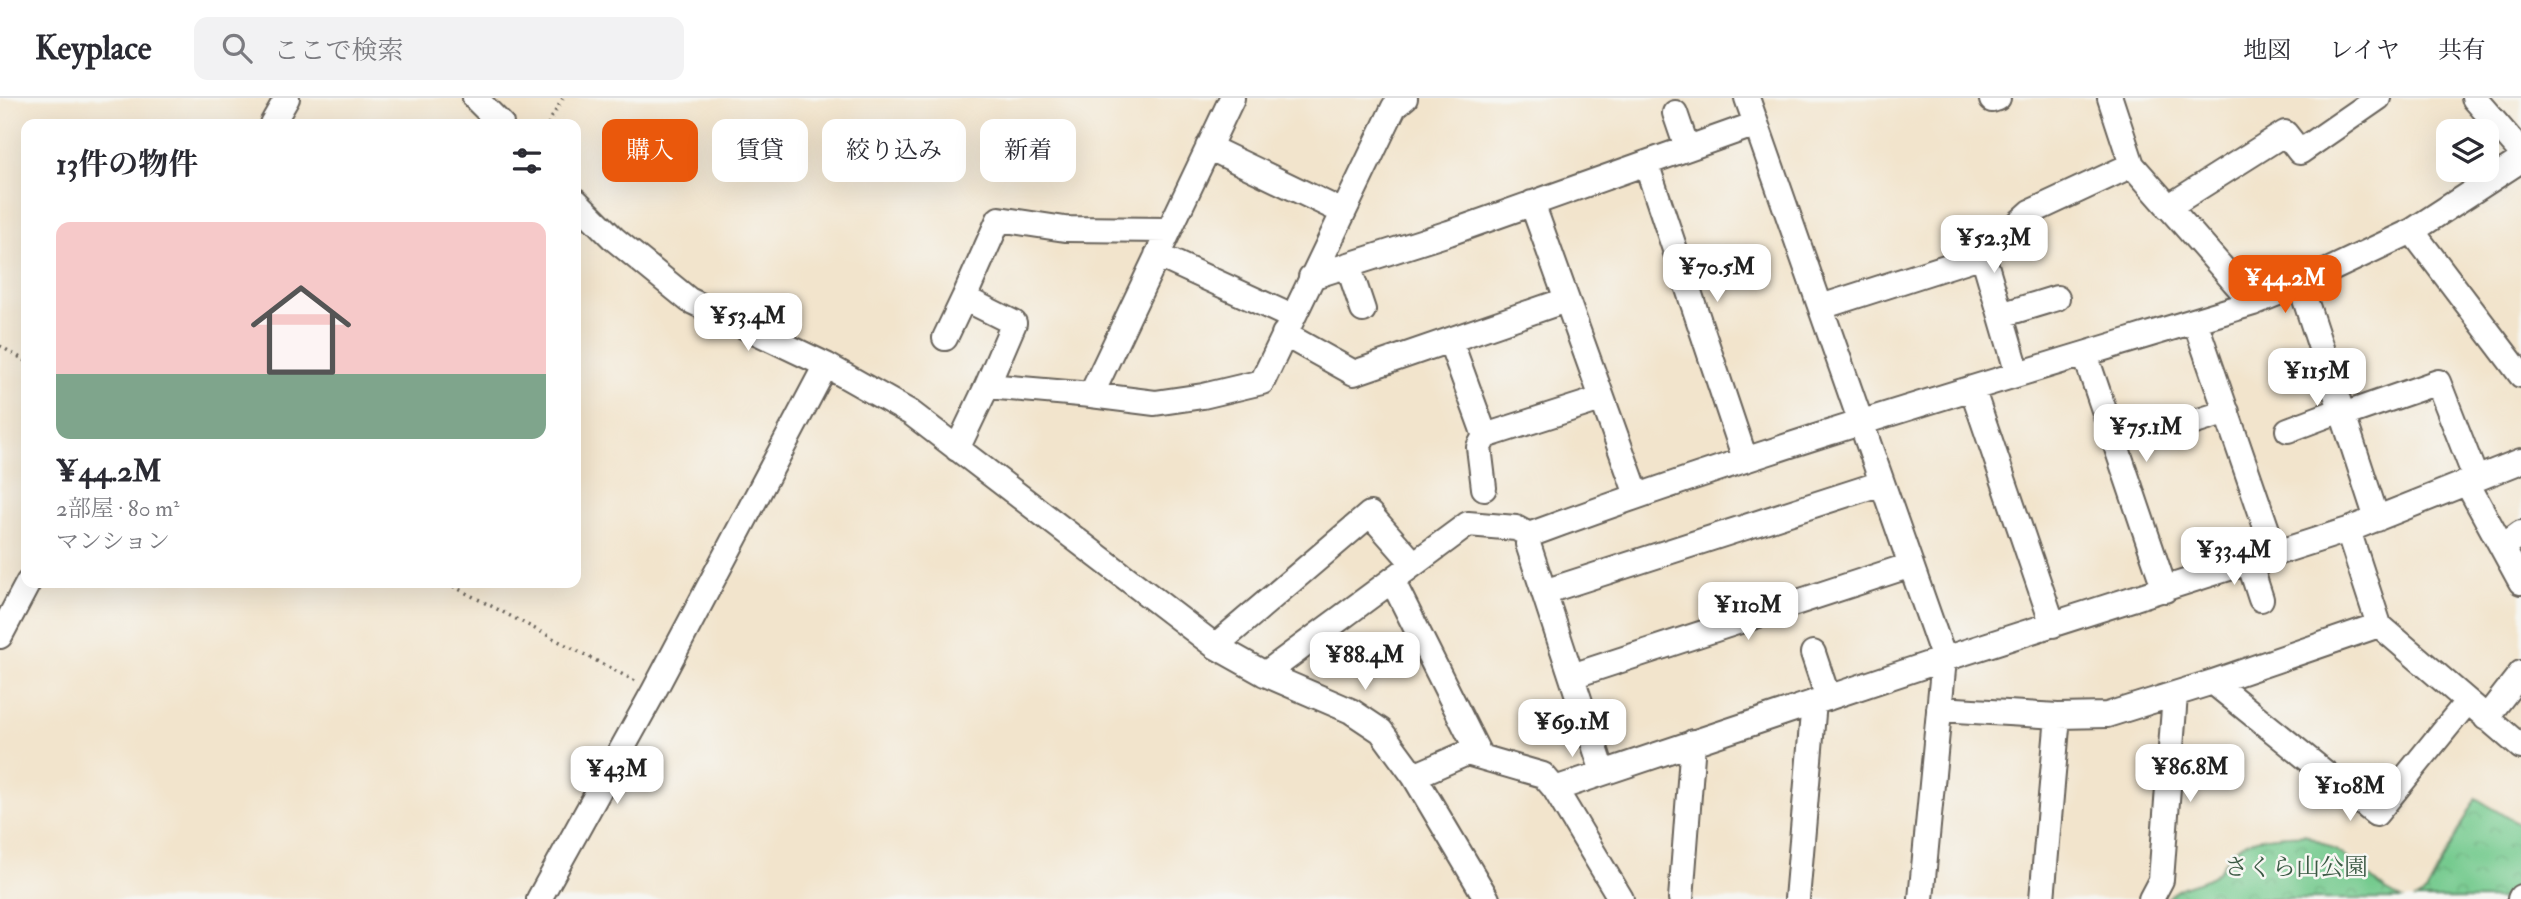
<!DOCTYPE html>
<html lang="ja">
<meta charset="utf-8">
<style>
:root{--surface:#fff;--page:#f2f2f3;--text:#2b2b33;--muted:#7c7c81;--line:#e1e1e2;--accent:#ea580c}
body{margin:0;font-family:"IM FELL Double Pica","Noto Serif JP",serif;background:var(--page);color:var(--text);height:100vh;display:flex;flex-direction:column;font-size:26px;white-space:nowrap}
*{box-sizing:border-box;margin:0}
p{font-size:23px;color:var(--muted)}
.icon{flex:none;width:38px;height:38px;fill:none;stroke:currentColor;stroke-width:2;stroke-linecap:round;stroke-linejoin:round}
.map{position:relative;flex:1;overflow:hidden}
.details{position:absolute;left:21px;top:21px;width:560px;height:469px;display:flex;flex-direction:column;background:var(--surface);border-radius:14px;box-shadow:0 7px 28px #0002}
.details>*{flex:none}
.hud{position:absolute;left:602px;top:21px;width:665px;height:63px;display:flex;gap:14px}
.buttons{position:absolute;left:2436px;top:21px;display:grid;gap:14px}
.buttons a{display:grid;place-items:center;width:63px;height:63px;border-radius:14px;background:var(--surface);box-shadow:0 7px 28px #0002;font-size:35px}
.price{position:absolute;translate:-50% -60px;padding:0 16px;border-radius:14px;background:#fff;color:#222;font-size:23px;line-height:46px;filter:drop-shadow(0 2px 4px #0008)}
.price::after{content:'';position:absolute;left:50%;top:42px;width:21px;height:16px;margin-left:-10px;background:inherit;clip-path:polygon(0 0,100% 0,50% 100%)}
.price.on{background:var(--accent);color:#fff}
ul{padding:0;list-style:none}
li{display:grid;align-content:center;gap:14px;height:371px;padding:0 35px}
li+li{border-top:2px solid var(--line)}
li span{display:grid;place-items:center;height:217px;border-radius:14px;color:#555}
li>.icon{margin-inline-start:auto}
span .icon{width:126px;height:126px;fill:#fffc;stroke-width:1}
li b{font-size:30px}
h2{display:flex;justify-content:space-between;align-items:center;height:84px;padding:0 35px;font-size:30px}
.chip{padding:0 24px;border-radius:14px;background:var(--surface);box-shadow:0 7px 28px #0002;font-size:24px;line-height:63px}
.chip.on{background:var(--accent);color:#fff}
header{display:flex;align-items:center;gap:42px;box-sizing:border-box;height:98px;padding:0 35px;background:var(--surface);border-bottom:2px solid var(--line)}
header strong{font-size:33px}
nav{display:flex;gap:38px;margin-inline-start:auto;font-size:24px}
.search{width:490px;height:63px;background:var(--page);display:flex;align-items:center;gap:18px;box-sizing:border-box;padding:0 24px;border-radius:14px;color:var(--muted);font-size:26px}
.map>svg:first-child{display:block}
.park{fill:url(#park-crowns);stroke:#487355;stroke-width:2}
.lines{fill:none;stroke-linecap:round;stroke-linejoin:round}
.minor-casing{stroke:#67625a;stroke-width:28}
.path{stroke:#67625a;stroke-width:3.5;stroke-dasharray:2 5;stroke-linecap:butt}
.minor{stroke:#fff;stroke-width:24}
.labels{text-anchor:middle;stroke-width:5;stroke-linejoin:round;paint-order:stroke}
.park-label{font-size:24px;fill:#3b5944;stroke:#f6f6f2}
</style>
<header>
<strong>Keyplace</strong>
<div class="search"><svg class="icon" aria-label="search" viewBox="0 0 24 24"><circle cx="10" cy="10" r="6"/><path d="M15 15l6 6"/></svg>ここで検索</div>
<nav><a>地図</a><a>レイヤ</a><a>共有</a></nav>
</header>
<div class="map">
<svg width="2521" height="801" viewBox="0 0 2521 801">
<defs>
<pattern id="park-crowns" width="20" height="18" patternUnits="userSpaceOnUse" patternTransform="scale(1.75)"><rect width="20" height="18" fill="#75ca8e"/><path d="M2 6a3 3 0 1 1 6 0M12 15a3 3 0 1 1 6 0" fill="none" stroke="#65ad7a"/></pattern>
</defs>
<rect width="100%" height="100%" fill="#f6f6f2"/>
<filter id="ink" filterUnits="userSpaceOnUse"><feTurbulence type="fractalNoise" baseFrequency=".0143" numOctaves="2"/><feDisplacementMap in="SourceGraphic" scale="14" xChannelSelector="R" yChannelSelector="G"/><feConvolveMatrix kernelMatrix="1 2 1 2 8 2 1 2 1" color-interpolation-filters="sRGB"/></filter>
<filter id="wash" filterUnits="userSpaceOnUse"><feTurbulence type="fractalNoise" baseFrequency=".00686" numOctaves="4" result="noise"/><feDisplacementMap in="SourceGraphic" scale="28" xChannelSelector="R" yChannelSelector="G"/><feGaussianBlur stdDeviation="1.57" result="paint"/><feColorMatrix in="noise" values="0 0 0 0 0 0 0 0 0 0 0 0 0 0 0 0 0 1.4 0 .05"/><feComposite in="paint" operator="in"/></filter>
<g filter="url(#wash)">
<rect width="100%" height="100%" fill="#f2e4cc"/>
<!-- park -->
<path class="park" d="M2476,700L2521,728V779L2511,801H2416L2426,795Z
M2305,736L2341,755L2384,791L2402,801H2167C2178,785 2201,787 2215,776C2222,771 2226,761 2232,754C2249,736 2282,738 2305,736Z"/>
</g>
<g filter="url(#ink)">
<g class="lines">
<!-- minor casing -->
<g class="minor-casing">
<path id="minor" d="M475,0L501,26
M1747,0L1944,561L1921,801
M2110,0L2132,67L2253,205
M2474,0L2521,54
M1992,2L1998,0
M1675,15L1687,50
M272,26L287,0
M1208,49L1343,114
M1646,65L1745,361
M576,103L613,140L689,202L826,267L911,315L1215,548L1265,576L1351,613L1381,633L1414,678L1487,801
M1532,105L1637,397
M2168,109L2285,35L2300,54L2378,0
M2412,133L2521,277
M1157,157L1292,219
M1983,157L2018,276
M1348,167L1363,212
M1311,179L1449,135L1756,26
M2300,186L2377,421
M1821,209L1983,157L2031,114L2132,67
M2001,217L2057,200
M2195,223L2275,455
M1284,236L1354,275L1566,202
M945,240L964,200
M1450,242L1485,338L1601,301
M2085,256L2165,492
M987,288L1014,225L964,200L999,121L1065,131L1169,132
M1972,290L2053,527
M1091,297L1232,0
M2343,317L2438,284L2476,381
M2189,326L2227,314
M2288,332L2341,312
M957,351L987,288L1091,297L1155,305L1203,298L1262,284L1394,9L1405,0
M2467,385L2521,484
M1484,390L1479,349L1485,338
M2348,432L2379,527L2521,649
M1529,437L1528,446L1603,674
M2502,449L2521,435
M2249,464L2261,501
M1392,482L1480,658
M1544,494L1882,385
M0,538L28,485
M1215,548L1370,416L1414,466
M1813,555L1828,600
M1265,576L1468,426L1516,430L1529,437C1767,349 2010,279 2253,205L2300,186L2412,133L2521,62
M1572,578L1911,467
M2213,584L2376,716L2467,604
M1939,611L2058,618L2107,617L2213,584L2379,527
M2486,620L2521,575
M1414,678L1467,655L1543,677L1555,691L1621,801
M1555,691L1944,561L2348,432L2521,363
M539,801L654,593L826,267
M1681,801L1693,644
M1797,801L1814,604
M2042,801L2058,618
M2151,801L2161,782L2175,597
M2520,801L2521,799"/>
</g>
<!-- path -->
<path class="path" d="M548,26L563,0
M0,248L26,263
M447,485L637,584"/>
<!-- minor -->
<use href="#minor" class="minor"/>
</g>
</g>
<g class="labels">
<!-- park labels -->
<g class="park-label">
<text x="2296" y="777">さくら山公園</text>
</g>
</g>
</svg>
<div class="buttons">
<a><svg class="icon" aria-label="layers" viewBox="0 0 24 24"><path d="M12 4l9 5-9 5-9-5zM3 14l9 5 9-5"/></svg></a>
</div>
<b class="price" style="left:1994px;top:177px">¥52.3M</b>
<b class="price" style="left:1717px;top:206px">¥70.5M</b>
<b class="price on" style="left:2285px;top:217px">¥44.2M</b>
<b class="price" style="left:748px;top:255px">¥53.4M</b>
<b class="price" style="left:2317px;top:310px">¥115M</b>
<b class="price" style="left:2146px;top:366px">¥75.1M</b>
<b class="price" style="left:2234px;top:489px">¥33.4M</b>
<b class="price" style="left:1748px;top:544px">¥110M</b>
<b class="price" style="left:1365px;top:594px">¥88.4M</b>
<b class="price" style="left:1572px;top:661px">¥69.1M</b>
<b class="price" style="left:2190px;top:706px">¥86.8M</b>
<b class="price" style="left:617px;top:708px">¥43M</b>
<b class="price" style="left:2350px;top:725px">¥108M</b>
<div class="hud">
<a class="chip on">購入</a>
<a class="chip">賃貸</a>
<a class="chip">絞り込み</a>
<a class="chip">新着</a>
</div>
<section class="details">
<h2>13件の物件<svg class="icon" aria-label="filters" viewBox="0 0 24 24"><path d="M4 7h16M4 17h16"/><circle cx="9" cy="7" r="2"/><circle cx="15" cy="17" r="2"/></svg></h2>
<ul>
<li><span style="background:linear-gradient(#f6c9c9 70%,#7fa58c 0)"><svg class="icon" aria-label="home" viewBox="0 0 24 24"><path d="M3 11l9-7 9 7M6 9v11h12V9"/></svg></span><div><b>¥44.2M</b><p>2部屋 · 80 m²</p><p>マンション</p></div></li>
</ul>
</section>
</div>
